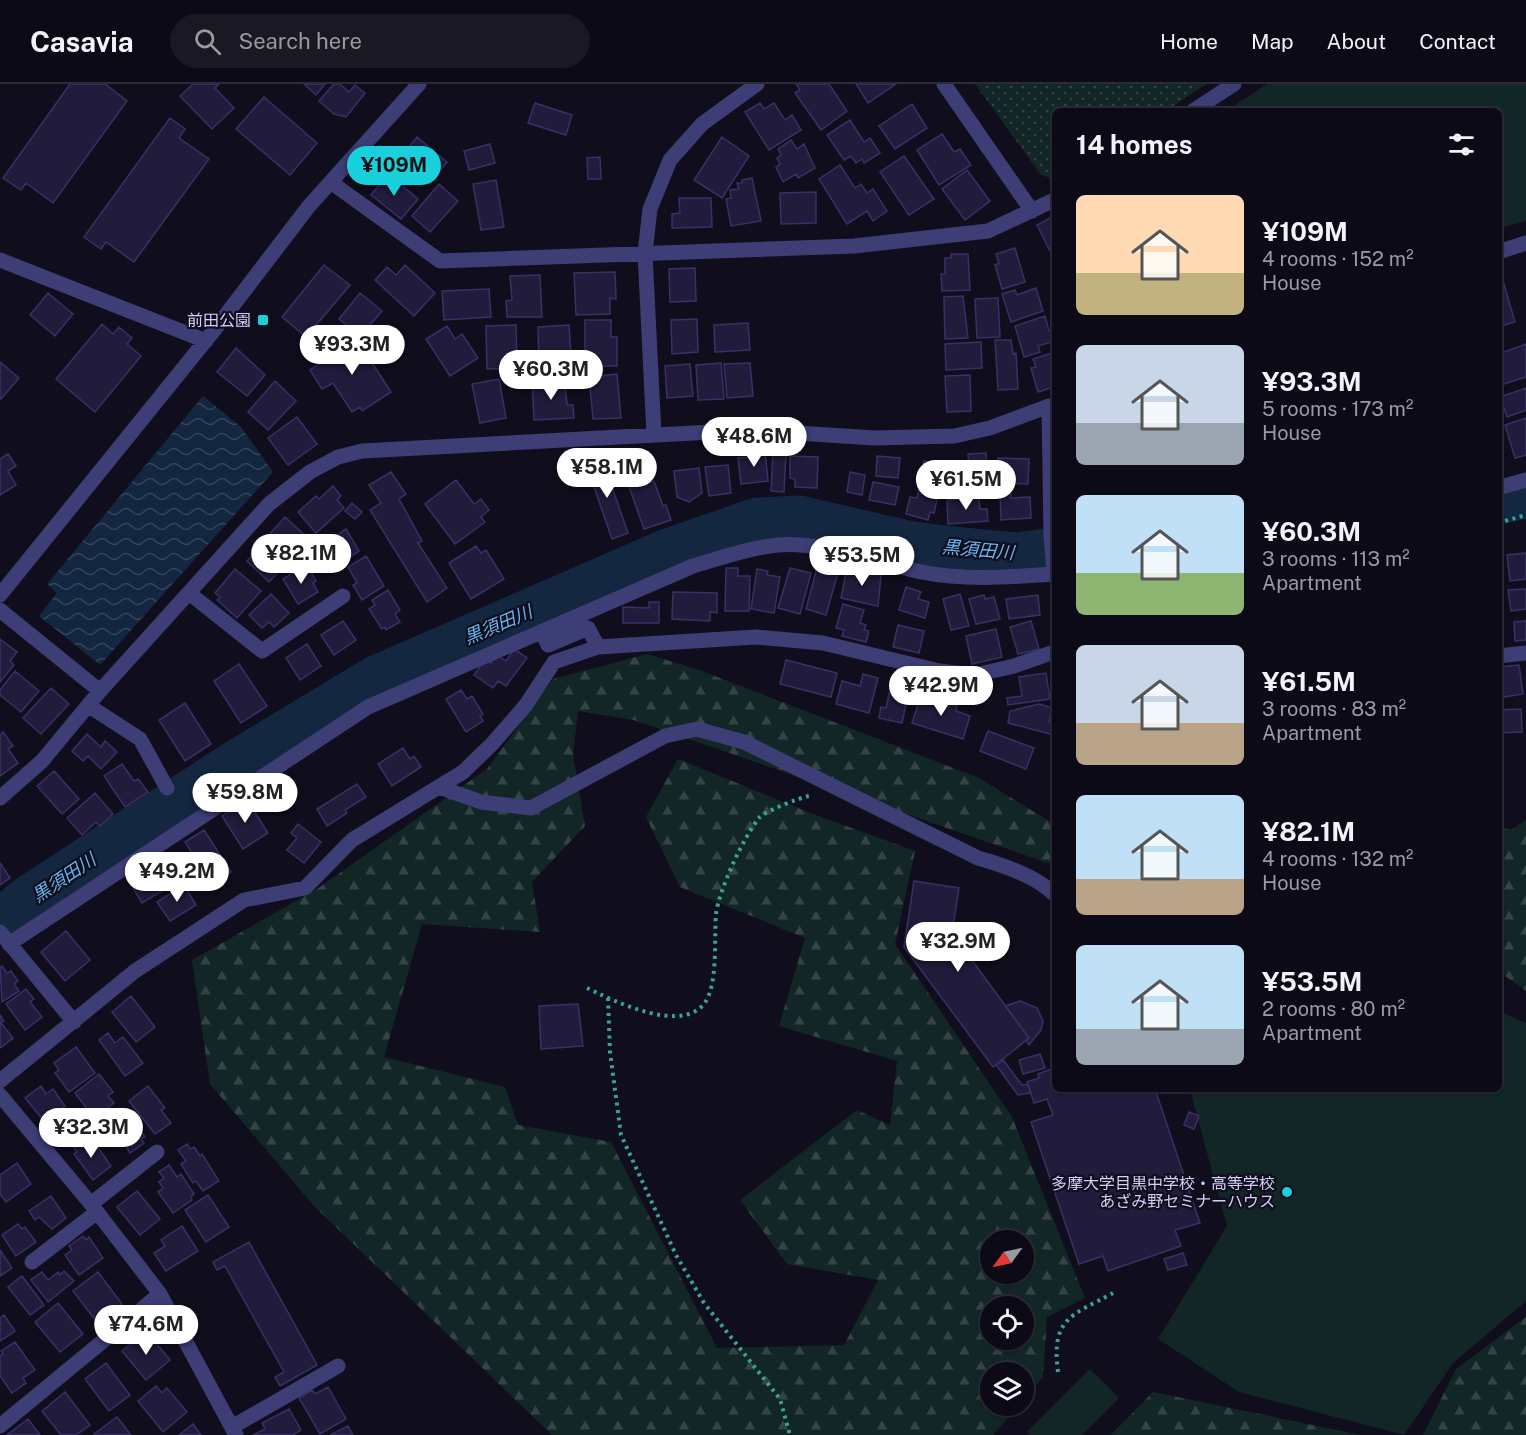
<!DOCTYPE html>
<meta charset="utf-8">
<style>
:root{--surface:#0c0a16;--page:#1a1823;--text:#f1f3f6;--muted:#9a9aa1;--line:#2c2b35;--accent:#19d0dc}
body{margin:0;font-family:"Public Sans","Noto Sans JP",sans-serif;background:var(--page);color:var(--text);height:100vh;display:flex;flex-direction:column;font-size:22px;white-space:nowrap}
*{box-sizing:border-box;margin:0}
p{font-size:20px;color:var(--muted)}
.icon{flex:none;width:33px;height:33px;fill:none;stroke:currentColor;stroke-width:2;stroke-linecap:round;stroke-linejoin:round}
.map{position:relative;flex:1;overflow:hidden}
.drawer{position:absolute;left:1052px;top:24px;width:450px;height:984px;display:flex;flex-direction:column;background:var(--surface);border-radius:9px;box-shadow:0 2px 4px #0004,0 0 0 2px var(--line)}
.drawer>*{flex:none}
.needle{width:39px;rotate:237deg}
.fabs{position:absolute;left:980px;top:1146px;display:grid;gap:12px}
.fabs a{display:grid;place-items:center;width:54px;height:54px;border-radius:50%;background:var(--surface);box-shadow:0 2px 4px #0004,0 0 0 2px var(--line);font-size:30px}
.price{position:absolute;translate:-50% -51px;padding:0 14px;border-radius:21px;background:#fff;color:#222;font-size:20px;line-height:39px;filter:drop-shadow(0 2px 3px #0008)}
.price::after{content:'';position:absolute;left:50%;top:36px;width:18px;height:14px;margin-left:-9px;background:inherit;clip-path:polygon(0 0,100% 0,50% 100%)}
.price.current{background:var(--accent);color:#111}
ul{padding:0;list-style:none}
li{display:flex;align-items:center;gap:18px;height:150px;padding:0 24px}
li span{display:grid;place-items:center;flex:none;width:168px;height:120px;border-radius:9px;color:#555}
li>.icon{margin-inline-start:auto}
span .icon{width:72px;height:72px;fill:#fffc;stroke-width:1}
li b{font-size:26px}
h2{display:flex;justify-content:space-between;align-items:center;height:72px;padding:0 24px;font-size:26px}
header{display:flex;align-items:center;gap:36px;box-sizing:border-box;height:84px;padding:0 30px;background:var(--surface);border-bottom:2px solid var(--line)}
header strong{font-size:28px}
nav{display:flex;gap:33px;margin-inline-start:auto;font-size:21px}
.search{width:420px;height:54px;background:var(--page);display:flex;align-items:center;gap:15px;box-sizing:border-box;padding:0 21px;border-radius:33px;color:var(--muted);font-size:22px}
.map>svg:first-child{display:block}
.green{fill:url(#green-dots)}
.forest{fill:url(#forest-firs);fill-rule:evenodd}
.pitch{fill:#122625}
.water{fill:url(#water-waves)}
.lines{fill:none;stroke-linecap:round;stroke-linejoin:round}
.river{stroke:#132741;stroke-width:45}
.building{fill:#211c3c;stroke:#393165;stroke-width:1.5}
.path{stroke:#3aa398;stroke-width:4;stroke-dasharray:3 4.5;stroke-linecap:butt}
.minor{stroke:#3e3e77;stroke-width:15}
.poi-dot{fill:#19d0dc;stroke:#100e1d;stroke-width:2}
.labels{text-anchor:middle;stroke-width:4.5;stroke-linejoin:round;paint-order:stroke}
.poi-label{font-size:16px;fill:#d3cffa;stroke:#100e1d;text-anchor:end}
.water-label{font-size:18px;font-style:italic;fill:#69b5ee;stroke:#100e1d}
</style>
<header>
<strong>Casavia</strong>
<div class="search"><svg class="icon" aria-label="search" viewBox="0 0 24 24"><circle cx="10" cy="10" r="6"/><path d="M15 15l6 6"/></svg>Search here</div>
<nav><a>Home</a><a>Map</a><a>About</a><a>Contact</a></nav>
</header>
<div class="map">
<svg width="1526" height="1351" viewBox="0 0 1526 1351">
<defs>
<pattern id="green-dots" width="8" height="8" patternUnits="userSpaceOnUse" patternTransform="scale(1.5)"><rect width="8" height="8" fill="#122625"/><path d="M2 2h.1M6 6h.1" fill="none" stroke="#344446" stroke-width="1.8" stroke-linecap="round"/></pattern>
<pattern id="forest-firs" width="22" height="20" patternUnits="userSpaceOnUse" patternTransform="scale(1.5)"><rect width="22" height="20" fill="#122625"/><path d="M5 1l3.5 6h-7zM16 11l3.5 6h-7z" fill="#344446"/></pattern>
<pattern id="water-waves" width="16" height="10" patternUnits="userSpaceOnUse" patternTransform="scale(1.5)"><rect width="16" height="10" fill="#132741"/><path d="M0 5q4-4 8 0t8 0" fill="none" stroke="#34455d"/></pattern>
</defs>
<rect width="100%" height="100%" fill="#100e1d"/>
<!-- green -->
<path class="green" d="M975,0H1206L1166,27H1054V95L1041,91Z"/>
<!-- forest -->
<path class="forest" d="M647,570L699,586L979,694L1054,740V781L634,636L578,627L573,671L585,742L532,798L540,848L422,840L384,973L505,1003L518,1041L611,1058L717,1264L844,1261L878,1196L787,1180L740,1116L857,1026L890,1041L897,977L779,942L805,854L680,803L646,733L678,675L813,730L915,767L895,860L1012,1033L1085,1214L1047,1233L1043,1293L1023,1316V1288H990V1322H1018L993,1351H552L314,1122L210,1000L192,876L317,805L487,685L553,595ZM990,1156H1023V1190H990ZM990,1222H1023V1256H990Z
M1526,736V907L1498,887L1499,743L1511,746Z
M1526,1233V1351H1423L1456,1285Z
M1153,1308L1361,1351H1111Z"/>
<!-- pitch -->
<path class="pitch" d="M1267,0H1526V137L1499,144L1498,27H1226Z
M1499,927L1526,939V1217L1453,1279L1404,1351L1239,1308L1158,1255L1227,1142L1190,1006L1498,1005Z
M1090,1285L1119,1314L1082,1351H1030L1027,1348Z"/>
<!-- water -->
<path class="water" d="M203,312L241,343L273,388L100,581L39,532L57,509L47,500Z"/>
<g class="lines">
<!-- river -->
<path class="river" d="M1498,418L1526,412
M0,837L28,814L235,679L376,594L668,467L757,436L799,434L907,459L952,465L1015,471L1054,466"/>
</g>
<!-- building -->
<path class="building" d="M70,0H105L127,17L53,119L26,99L21,106L3,94Z
M193,0H219L215,4L234,24L212,45L180,12Z
M304,0H325L316,11Z
M334,0H340L349,8L355,1L365,9L346,33L334,30L319,17Z
M796,0H829L847,27L821,46L795,9L800,6Z
M856,0H896L868,19Z
M264,13L317,59L290,91L236,45Z
M535,19L572,31L566,51L528,39Z
M760,19L764,25L774,19L785,36L792,31L801,46L769,66L745,28Z
M912,20L927,44L895,65L879,42Z
M170,34L185,45L179,54L209,75L134,178L106,158L101,165L84,153Z
M850,36L864,58L870,54L880,69L864,79L862,75L856,79L851,72L844,76L827,51Z
M942,50L954,68L960,65L971,81L939,101L917,66Z
M417,53L447,78L430,99L400,74Z
M722,53L749,72L722,114L694,96Z
M791,56L797,65L804,60L815,84L798,94L796,90L783,98L776,83L780,80L777,74L781,71L778,65Z
M490,60L495,79L469,86L464,67Z
M904,72L934,115L909,131L880,88Z
M600,73L601,95H588L587,74Z
M840,81L855,104L861,100L867,109L873,105L887,127L873,137L867,127L847,140L819,95Z
M967,86L990,117L965,136L942,105Z
M388,90L418,115L401,135L371,111Z
M752,94L761,137L731,142L726,115L731,114L730,106L739,105L737,99H742V96Z
M496,96L504,143L481,146L473,100Z
M439,100L458,117L430,148L412,132Z
M816,108V139L781,140L780,109Z
M679,114H711L712,143L672,144V130L680,129Z
M1052,133L1054,138V175L1037,141Z
M1015,164L1025,198L1002,205L995,181L999,179L996,170Z
M951,170H968L970,206L942,207L941,190H945V174H951Z
M324,181L350,201L306,253L282,233Z
M405,181L435,209L414,232L375,196L387,183L396,191Z
M695,184L696,217L670,218L669,185Z
M615,188L616,215L610,214V230L576,231L574,189Z
M1501,190L1515,238L1498,243V191Z
M540,191L542,233H507L506,217L512,216L510,192Z
M1036,204L1043,227L1011,238L1002,210L1015,206L1017,211Z
M489,205L491,233L444,236L442,207Z
M48,209L73,230L55,252L30,231Z
M360,209L382,227L360,252L339,235Z
M963,212L968,254L945,255L944,213Z
M998,214L1000,253L977,254L975,215Z
M1045,232L1049,247L1053,246L1054,257L1038,262L1040,268L1024,273L1015,242Z
M697,235L698,268L672,270L671,236Z
M585,236H611V253H617V282H585Z
M748,239L750,266L715,268L714,241Z
M102,240L113,250L119,243L132,254L127,260L141,272L95,328L56,295Z
M516,241L517,284L487,285L486,242Z
M569,241L572,285L550,286L549,280H539L538,243Z
M447,242L455,255L462,250L478,274L450,292L426,255Z
M354,251L391,308L362,327L360,323L352,328L333,299L322,305L310,286L334,270L331,266Z
M995,256H1011L1013,270L1016,269L1018,305L998,306Z
M981,258L982,284L946,286L945,260Z
M1526,260V293L1498,302V270Z
M236,264L265,291L247,312L217,288Z
M1052,269L1054,303L1038,308L1031,284L1036,283L1033,275Z
M0,278L19,294L1,315L0,314Z
M721,279L724,315L698,316L696,281Z
M750,279L753,312L727,314L724,280Z
M690,280L693,312L667,314L665,282Z
M617,290L621,334L593,335L589,293Z
M970,291L971,327L947,328L945,292Z
M499,295L506,334L480,339L472,300Z
M548,296L549,300L565,299L567,321H573L574,334L534,336L532,297Z
M275,297L296,317L268,346L248,328Z
M1526,304V326L1507,333L1500,313Z
M297,333L317,360L288,381L268,354Z
M1526,334V371L1515,374L1505,341Z
M765,366L768,397L741,400L738,374L752,373V367Z
M773,368L786,369L784,408L771,407Z
M986,369L988,403L958,404L957,394H963L962,387H969L968,370Z
M8,370L16,382L8,387L16,401L0,411V375Z
M790,372L818,373L817,404L795,403V395L790,394Z
M877,372L900,374L898,394L876,392Z
M602,374L628,449L612,455L586,380Z
M998,374L1029,375L1028,400L997,399Z
M924,377L940,380L937,402L921,400Z
M728,381L731,409L709,412L705,383Z
M699,384L702,409L689,418L677,413L674,387Z
M391,388L406,410L399,415L422,457L418,459L447,504L427,518L370,426L381,419L369,401Z
M646,388L650,399L654,397L663,422L666,421L671,436L644,445L626,394Z
M850,388L865,391L862,411L847,408Z
M456,396L474,420L481,415L489,426L481,433L485,438L455,460L425,420Z
M873,398L899,403L895,421L869,416Z
M333,402L341,412L337,416L344,424L316,449L298,428L316,412L319,415Z
M919,406L938,411L934,429L930,428L928,436L906,430L910,413L917,414Z
M1011,409V414L1030,413L1031,434L1001,436L1000,410Z
M979,414L980,425H987L988,437L948,440L947,416Z
M352,419L362,428L355,435L345,427Z
M285,433L309,455L291,475L267,453Z
M346,445L359,467L343,478L340,474L332,479L323,466L330,461L328,457Z
M262,461L285,481L269,498L247,477Z
M476,462L481,469L486,466L504,495L471,515L449,479Z
M1526,469V495L1510,497L1507,471Z
M366,472L384,502L362,516L353,501L357,499L348,483Z
M818,480L839,485L826,531L806,525Z
M303,483L306,488L310,486L316,497L313,499L318,508L298,520L283,495Z
M726,484H738V492H750L749,527H725Z
M790,484L811,489L800,530L778,524Z
M847,484L881,491L878,522L841,514Z
M235,485L261,507L237,534L217,516L220,513L215,509Z
M757,485L768,487L767,491L780,493L774,529L751,525Z
M906,503L921,508L918,515L929,518L925,534L899,526Z
M1526,505V525L1511,527L1508,506Z
M388,506L400,526L395,530L400,538L386,546L385,543L382,545L369,525L375,521L372,516Z
M673,508L717,509V529L710,528V537L672,535Z
M271,510L289,529L274,543L269,538L262,544L249,531Z
M960,510L969,542L951,546L943,515Z
M984,511L985,515L994,513L1000,535L976,540L969,515Z
M1038,511L1040,531L1009,535L1006,515Z
M649,518H659V539H623V523L649,524Z
M843,520L864,526L860,539L866,541L864,546L869,547L866,558L842,552L844,546L836,544Z
M343,537L356,556L334,571L321,551Z
M1031,537L1039,565L1018,570L1010,543Z
M1526,537V556L1515,557L1514,538Z
M898,541L924,547L919,569L893,563Z
M996,545L1002,573L972,580L966,552Z
M0,555L17,568L10,577L14,581L0,598Z
M307,560L321,582L300,596L286,574Z
M514,565L527,574L506,602L498,597L493,604L474,591L485,575L491,579L497,571L506,577Z
M786,576L837,589L831,613L780,600Z
M239,580L267,622L241,639L214,597Z
M1519,581L1523,610L1498,614V583Z
M15,587L39,607L21,628L0,611V606Z
M1046,589L1050,615L1008,621L1007,614L1022,612L1019,593Z
M863,590L878,594L869,629L836,620L842,597L860,602Z
M891,601L909,605L902,639L879,634L881,623L886,624Z
M51,604L69,620L41,650L23,634Z
M461,606L467,615L472,612L483,630L480,632L483,637L466,648L446,615Z
M921,611L957,622L956,627L970,632L963,655L912,639Z
M185,619L211,660L185,677L159,636Z
M1039,620L1052,624L1049,638L1054,639V651L1008,639L1010,627Z
M1521,625L1522,648L1498,649V626Z
M988,647L1034,664L1026,685L980,667Z
M3,648L13,662L8,665L18,679L0,692V651Z
M87,650L101,663L105,657L117,668L101,685L88,672L83,677L72,667Z
M403,664L410,675L414,672L421,683L392,702L378,680Z
M122,680L134,697L138,695L148,708L125,723L104,692Z
M54,687L79,715L62,730L37,702Z
M357,700L366,713L345,726L347,729L327,742L317,725Z
M95,709L113,730L100,742L96,738L82,751L67,734Z
M247,716L268,749L243,765L222,732Z
M298,740L321,758L304,779L287,766L297,754L291,749Z
M204,746L231,788L213,801L185,758Z
M0,779L10,794L0,801Z
M150,789L154,796L159,792L167,804L142,819L131,801Z
M914,797L959,804L952,849L1029,954L993,983L904,863Z
M184,801L196,821L170,837L157,818Z
M66,847L90,876L65,897L41,868Z
M2,882L7,889L11,887L18,897L14,900L19,907L2,918L0,883Z
M26,905L34,915L30,918L42,933L25,946L6,920Z
M131,912L155,943L136,958L112,928Z
M1020,917L1037,924L1043,937L1041,946L1029,961L1026,956L1029,954L1005,922Z
M578,920L583,962L541,965L539,922Z
M0,931L4,937L1,939L13,954L0,964Z
M108,949L115,959L123,953L143,979L125,992L99,956Z
M76,963L95,989L69,1008L55,989L59,986L54,979Z
M1040,970L1045,984L1023,990L1019,976Z
M1003,976L1022,1001L1028,1000L1031,1009L1018,1011L996,981Z
M1054,984V1005H1155L1200,1139L1175,1146L1181,1162L1108,1187L1103,1172L1079,1180L1031,1038L1053,1031L1047,1015L1034,1019L1027,998L1039,994L1038,990Z
M99,990L113,1008L108,1012L114,1019L94,1034L75,1009Z
M41,1002L46,1010L53,1005L65,1022L44,1037L25,1014Z
M148,1002L165,1024L161,1026L171,1039L155,1050L129,1017Z
M71,1027L84,1045L64,1059L52,1040Z
M1189,1028L1199,1032L1194,1045L1184,1041Z
M116,1029L121,1036L126,1032L134,1044L138,1042L145,1053L141,1055L144,1059L130,1069L122,1056L114,1061L110,1054L108,1055L98,1041Z
M84,1055L90,1063L95,1059L111,1082L93,1096L74,1070L77,1068L73,1063Z
M187,1060L190,1065L194,1063L200,1072L202,1070L219,1097L203,1107L196,1097L193,1099L181,1080L186,1077L178,1066Z
M17,1079L31,1100L6,1118L0,1110V1091Z
M169,1081L177,1093L181,1090L194,1110L191,1113L192,1116L173,1129L158,1108L163,1104L159,1098L164,1094L159,1088Z
M137,1107L160,1135L140,1151L117,1123Z
M208,1111L229,1143L206,1158L185,1126Z
M51,1112L66,1134L52,1145L39,1133L35,1136L29,1127Z
M18,1140L22,1145L25,1143L36,1158L16,1172L2,1151Z
M182,1142L198,1167L166,1187L154,1169L165,1162L161,1156Z
M83,1152L86,1156L89,1153L103,1174L79,1191L65,1171L72,1166L69,1162Z
M249,1158L317,1281L280,1302L275,1293L284,1288L225,1182L217,1186L213,1178Z
M0,1166L12,1184L0,1192Z
M1183,1169L1187,1181L1168,1186L1164,1175Z
M64,1187L74,1197L48,1218L31,1196L42,1188L48,1196L58,1188L60,1191Z
M98,1188L122,1220L96,1237L73,1207Z
M22,1192L44,1221L30,1231L8,1203Z
M58,1219L83,1250L60,1268L35,1238Z
M4,1231L15,1247L0,1257V1234Z
M146,1247L170,1276L146,1296L122,1267Z
M15,1258L35,1286L23,1294L26,1299L12,1309L0,1292V1272L3,1270L1,1267Z
M106,1279L130,1311L109,1327L85,1295Z
M156,1302L162,1309L167,1304L187,1328L163,1348L138,1317Z
M328,1303L346,1335L320,1350L299,1314L312,1306L315,1310Z
M65,1308L90,1341L76,1351H61L42,1327Z
M289,1325L301,1346L293,1351H253L265,1345L262,1339Z
M117,1333L131,1351H95L94,1350Z
M28,1335L40,1351H7Z
M193,1340L201,1351H179Z
M348,1342L353,1351H330Z"/>
<g class="lines">
<!-- path -->
<path class="path" d="M1498,439L1526,431
M587,904C614,917 684,952 706,917C718,897 714,854 716,830C719,806 743,754 759,734C765,727 799,714 809,712
M608,914L610,968L621,1051L676,1171L704,1219L780,1315L790,1351
M1058,1288C1051,1234 1071,1232 1113,1209"/>
<!-- minor -->
<path class="minor" d="M944,0L1032,127
M1193,27L1234,0
M332,99L440,177L854,162L988,147L1054,116
M1498,168L1526,159
M0,176L206,257
M654,351L645,169L650,125L670,76L702,40L757,0
M1498,404L1526,396
M189,509L262,567L343,512
M0,511L215,245L309,122L419,0
M0,526L100,607
M542,547L548,561L588,544L598,563
M1498,572L1526,569
M89,622L140,655L167,704
M439,703L481,718L531,724L665,652L697,645L744,658L978,774C1003,781 1036,792 1054,810
M0,714L42,677L100,607L269,420L310,388L338,373L362,367L749,346L875,354L954,352L990,344L1049,322L1051,452L1054,486
M0,848L74,938
M9,860L368,623L693,482C721,474 748,464 778,461C820,457 879,479 922,488C965,497 1011,493 1054,490
M0,997L135,887L244,816L305,804L352,756L463,688L492,660L526,621L554,578L598,563L756,553L823,559L939,587L975,591L1014,582L1054,568
M0,1011L91,1120L160,1210L236,1351
M91,1120L157,1068
M32,1178L97,1128
M0,1342L160,1210
M232,1343L338,1282"/>
</g>
<!-- markers -->
<g class="poi-dot">
<rect x="257" y="230" width="12" height="12" rx="3"/>
<circle cx="1287" cy="1108" r="6"/>
</g>
<g class="labels">
<!-- poi labels -->
<g class="poi-label">
<text x="251" y="242">前田公園</text>
<text x="1275" y="1105">多摩大学目黒中学校・高等学校<tspan x="1275" dy="18">あざみ野セミナーハウス</tspan></text>
</g>
<!-- water labels -->
<g class="water-label">
<text transform="translate(978 466) rotate(5)" y="6">黒須田川</text>
<text transform="translate(498 541) rotate(-23)" y="6">黒須田川</text>
<text transform="translate(64 794) rotate(-34)" y="6">黒須田川</text>
</g>
</g>
</svg>
<div class="fabs">
<a><svg class="needle" viewBox="-14 -14 28 28"><path d="M0-13l5 13h-10z" fill="#e53935"/><path d="M0 13l5-13h-10z" fill="#9a9aa1"/></svg></a>
<a><svg class="icon" aria-label="locate" viewBox="0 0 24 24"><circle cx="12" cy="12" r="6"/><path d="M12 2v4M12 18v4M2 12h4M18 12h4"/></svg></a>
<a><svg class="icon" aria-label="layers" viewBox="0 0 24 24"><path d="M12 4l9 5-9 5-9-5zM3 14l9 5 9-5"/></svg></a>
</div>
<b class="price current" style="left:394px;top:113px">¥109M</b>
<b class="price" style="left:352px;top:292px">¥93.3M</b>
<b class="price" style="left:551px;top:317px">¥60.3M</b>
<b class="price" style="left:754px;top:384px">¥48.6M</b>
<b class="price" style="left:607px;top:415px">¥58.1M</b>
<b class="price" style="left:966px;top:427px">¥61.5M</b>
<b class="price" style="left:301px;top:501px">¥82.1M</b>
<b class="price" style="left:862px;top:503px">¥53.5M</b>
<b class="price" style="left:941px;top:633px">¥42.9M</b>
<b class="price" style="left:245px;top:740px">¥59.8M</b>
<b class="price" style="left:177px;top:819px">¥49.2M</b>
<b class="price" style="left:958px;top:889px">¥32.9M</b>
<b class="price" style="left:91px;top:1075px">¥32.3M</b>
<b class="price" style="left:146px;top:1272px">¥74.6M</b>
<section class="drawer">
<h2>14 homes<svg class="icon" aria-label="filters" viewBox="0 0 24 24"><path d="M4 7h16M4 17h16"/><circle cx="9" cy="7" r="2"/><circle cx="15" cy="17" r="2"/></svg></h2>
<ul>
<li><span style="background:linear-gradient(#ffd9b3 65%,#c2b280 0)"><svg class="icon" aria-label="home" viewBox="0 0 24 24"><path d="M3 11l9-7 9 7M6 9v11h12V9"/></svg></span><div><b>¥109M</b><p>4 rooms · 152 m²</p><p>House</p></div></li>
<li><span style="background:linear-gradient(#c9d6e8 65%,#9aa5b1 0)"><svg class="icon" aria-label="home" viewBox="0 0 24 24"><path d="M3 11l9-7 9 7M6 9v11h12V9"/></svg></span><div><b>¥93.3M</b><p>5 rooms · 173 m²</p><p>House</p></div></li>
<li><span style="background:linear-gradient(#bfe0f5 65%,#8fb573 0)"><svg class="icon" aria-label="home" viewBox="0 0 24 24"><path d="M3 11l9-7 9 7M6 9v11h12V9"/></svg></span><div><b>¥60.3M</b><p>3 rooms · 113 m²</p><p>Apartment</p></div></li>
<li><span style="background:linear-gradient(#c9d6e8 65%,#b9a48a 0)"><svg class="icon" aria-label="home" viewBox="0 0 24 24"><path d="M3 11l9-7 9 7M6 9v11h12V9"/></svg></span><div><b>¥61.5M</b><p>3 rooms · 83 m²</p><p>Apartment</p></div></li>
<li><span style="background:linear-gradient(#bfe0f5 70%,#b9a48a 0)"><svg class="icon" aria-label="home" viewBox="0 0 24 24"><path d="M3 11l9-7 9 7M6 9v11h12V9"/></svg></span><div><b>¥82.1M</b><p>4 rooms · 132 m²</p><p>House</p></div></li>
<li><span style="background:linear-gradient(#bfe0f5 70%,#9aa5b1 0)"><svg class="icon" aria-label="home" viewBox="0 0 24 24"><path d="M3 11l9-7 9 7M6 9v11h12V9"/></svg></span><div><b>¥53.5M</b><p>2 rooms · 80 m²</p><p>Apartment</p></div></li>
</ul>
</section>
</div>
